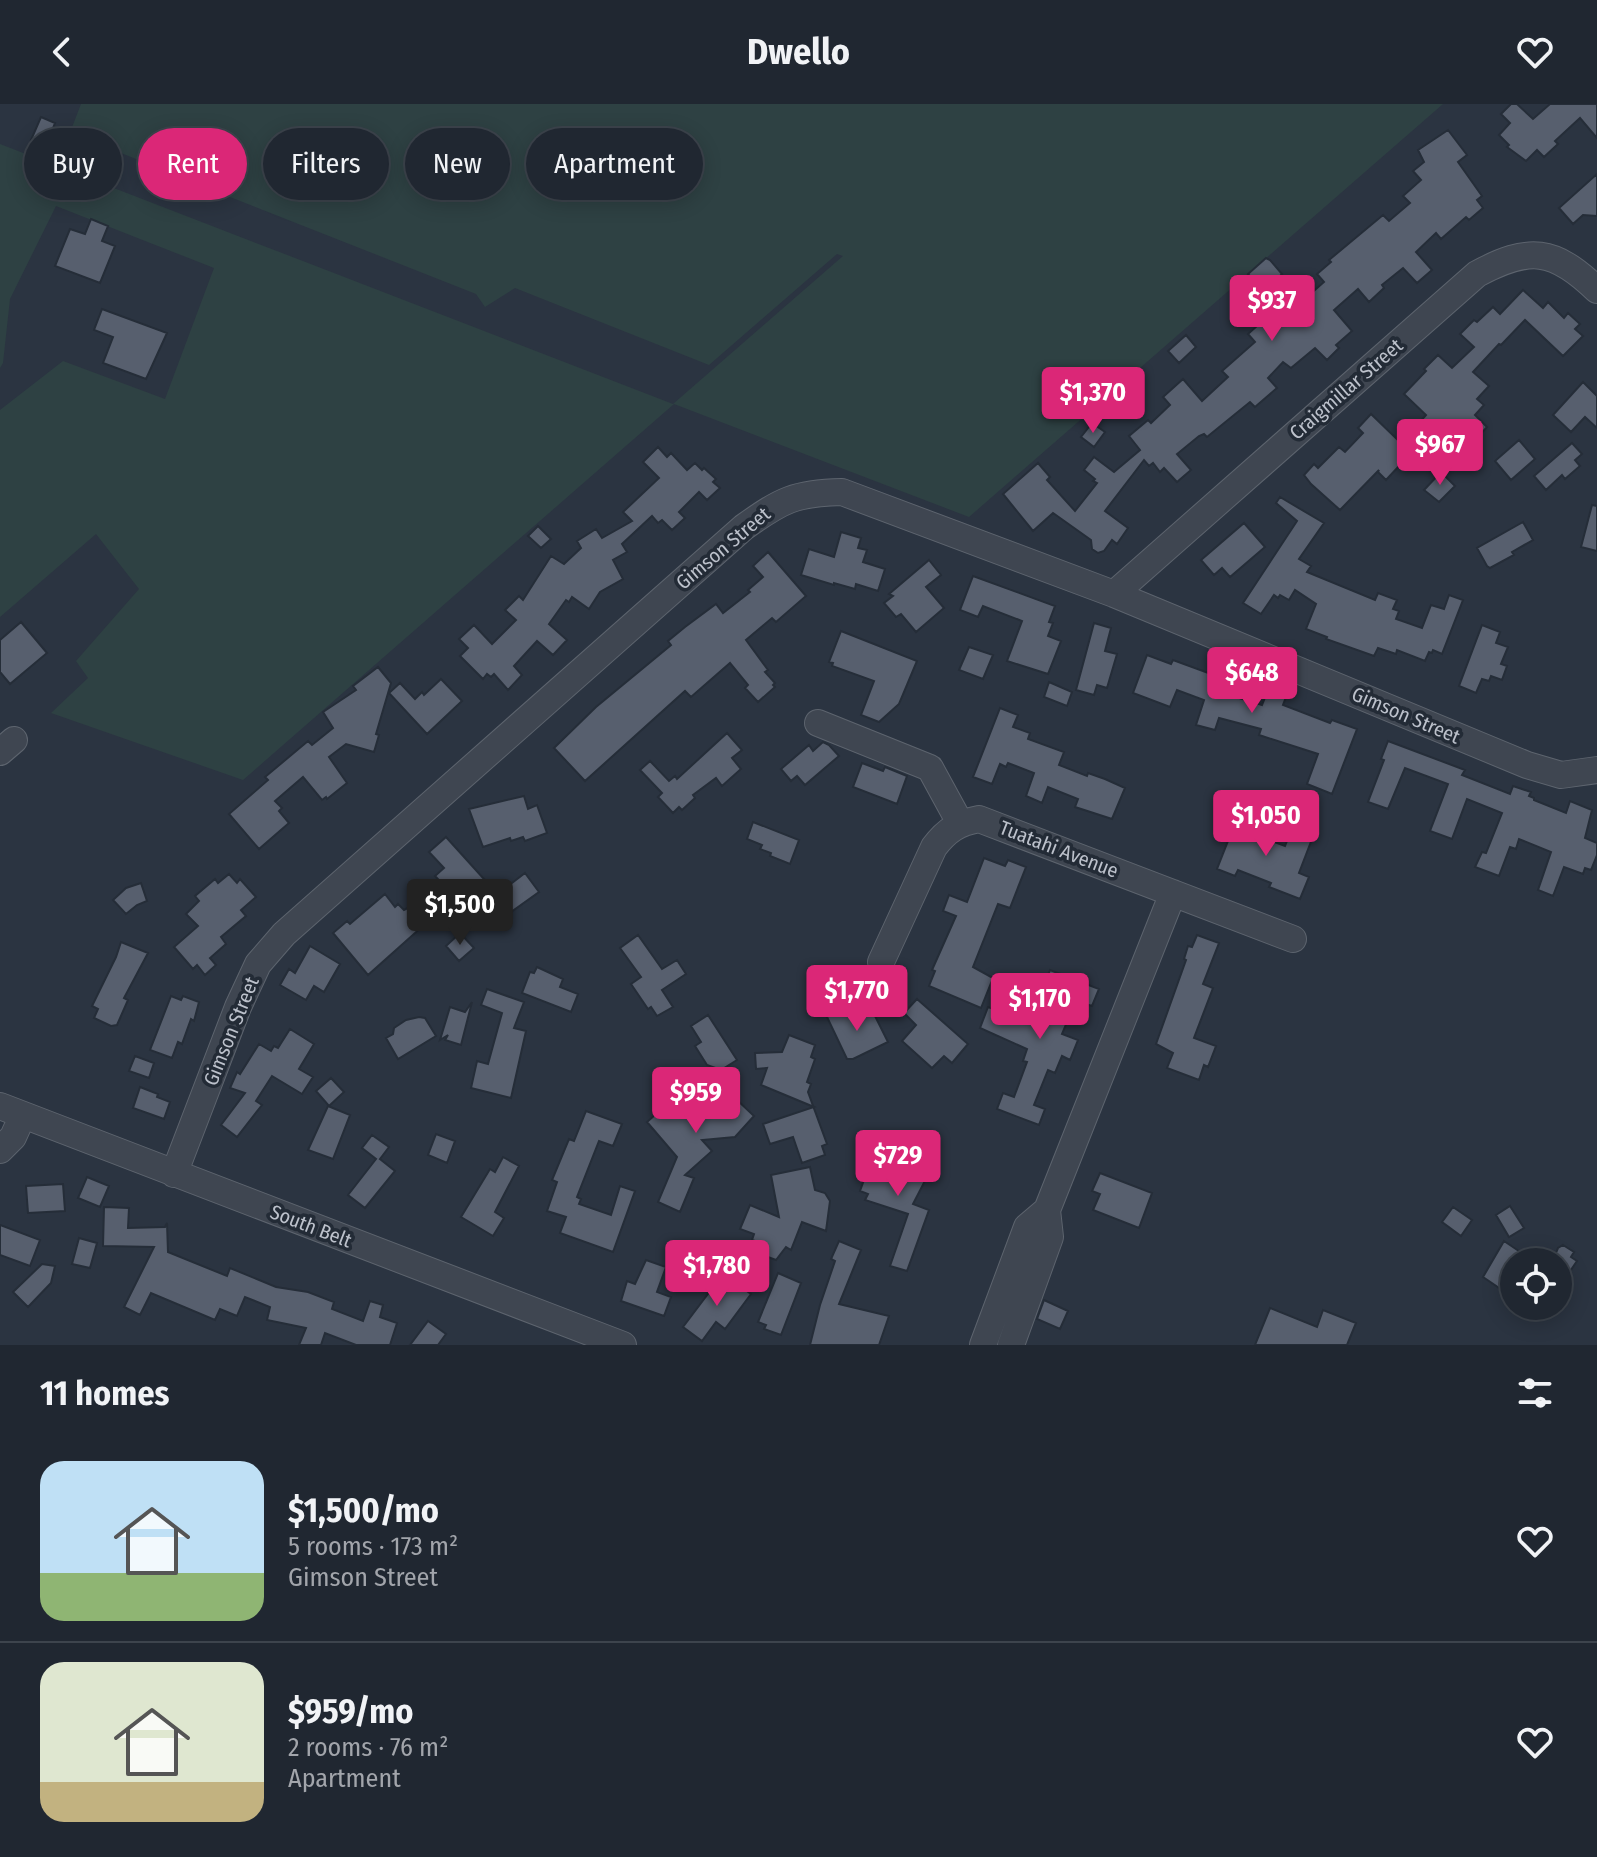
<!DOCTYPE html>
<meta charset="utf-8">
<style>
:root{--surface:#202731;--page:#282f39;--text:#f1f3f6;--muted:#a2a5ab;--line:#3d444d;--accent:#db2777}
body{margin:0;font-family:"Fira Sans Condensed",sans-serif;background:var(--page);color:var(--text);height:100vh;display:flex;flex-direction:column;font-size:30px;white-space:nowrap}
*{box-sizing:border-box;margin:0}
p{font-size:26px;color:var(--muted)}
.icon{flex:none;width:44px;height:44px;fill:none;stroke:currentColor;stroke-width:2;stroke-linecap:round;stroke-linejoin:round}
.map{position:relative;height:1241px;overflow:hidden}
.drawer{display:flex;flex-direction:column;background:var(--surface);flex:1}
.drawer>*{flex:none}
.banner{position:absolute;left:24px;top:24px;width:800px;height:72px;display:flex;gap:16px}
.buttons{position:absolute;left:1500px;top:1144px;display:grid;gap:16px}
.buttons a{display:grid;place-items:center;width:72px;height:72px;border-radius:50%;background:var(--surface);box-shadow:0 4px 20px #0003,0 0 0 2px var(--line);font-size:40px}
.price{position:absolute;translate:-50% -68px;padding:0 18px;border-radius:8px;background:var(--accent);color:#fff;font-size:26px;line-height:52px;filter:drop-shadow(0 2px 4px #0008)}
.price::after{content:'';position:absolute;left:50%;top:48px;width:24px;height:18px;margin-left:-12px;background:inherit;clip-path:polygon(0 0,100% 0,50% 100%)}
.price.active{background:#222;color:#fff}
ul{padding:0;list-style:none}
li{display:flex;align-items:center;gap:24px;height:200px;padding:0 40px}
li+li{border-top:2px solid var(--line)}
li span{display:grid;place-items:center;flex:none;width:224px;height:160px;border-radius:24px;color:#555}
li>.icon{margin-inline-start:auto}
span .icon{width:96px;height:96px;fill:#fffc;stroke-width:1}
li b{font-size:34px}
h2{display:flex;justify-content:space-between;align-items:center;height:96px;padding:0 40px;font-size:34px}
.pill{padding:0 28px;border-radius:36px;background:var(--surface);box-shadow:0 4px 20px #0003,0 0 0 2px var(--line);font-size:28px;line-height:72px}
.pill.active{background:var(--accent);color:#fff}
header{display:flex;justify-content:space-between;align-items:center;height:104px;padding:0 40px;background:var(--surface);font-size:36px;font-weight:700}
.map>svg:first-child{display:block}
.green{fill:#2e4143}
.building{fill:#575f6e;stroke:#252d38;stroke-width:2}
.lines{fill:none;stroke-linecap:round;stroke-linejoin:round}
.minor-casing{stroke:#5d646e;stroke-width:28}
.minor{stroke:#3f4651;stroke-width:26}
.labels{text-anchor:middle;stroke-width:7;stroke-linejoin:round;paint-order:stroke}
.street-label{font-size:20px;fill:#bcc1cb;stroke:#232b36}
</style>
<header><svg class="icon" aria-label="back" viewBox="0 0 24 24"><path d="M15 5l-7 7 7 7"/></svg>Dwello<svg class="icon" aria-label="heart" viewBox="0 0 24 24"><path d="M12 20l-8-8c-3-5 5-10 8-4 3-6 11-1 8 4z"/></svg></header>
<div class="map">
<svg width="1597" height="1241" viewBox="0 0 1597 1241">
<rect width="100%" height="100%" fill="#2b3441"/>
<!-- green -->
<path class="green" d="M81,0H1443L969,413L674,300L243,676L51,609L88,574L76,557L139,485L96,430L0,513V306L63,257L165,295L214,164L56,102L10,195L3,259L0,264V40L673,300L843,152L837,150L709,261L515,184L485,203L476,190L182,74L176,64L166,67L106,43L71,26Z"/>
<!-- building -->
<path class="building" d="M1511,0H1517L1533,15L1550,0H1597V34L1580,14L1555,37L1558,40L1544,53L1537,46L1526,57L1507,43L1509,41L1499,31L1510,19L1501,10Z
M41,13L55,19L46,42L31,36Z
M1448,26L1467,51L1458,58L1482,92L1477,96L1483,104L1469,116L1466,113L1441,135L1436,129L1416,148L1432,166L1417,179L1403,164L1382,181L1384,184L1369,198L1358,185L1334,206L1352,227L1336,241L1339,244L1327,256L1315,244L1291,264L1283,258L1268,274L1277,284L1255,303L1250,298L1207,333L1204,330L1199,332L1177,350L1191,366L1177,378L1164,364L1160,368L1153,359L1149,362L1144,356L1105,407L1128,424L1117,440L1112,436L1104,447L1098,449L1092,445L1091,436L1053,409L1033,427L1003,390L1038,359L1050,373L1047,376L1075,407L1097,379L1093,377L1095,375L1084,366L1094,353L1114,368L1140,346L1129,332L1148,316L1151,319L1170,301L1163,293L1183,275L1202,297L1228,273L1222,267L1255,238L1248,230L1277,204L1248,170L1266,154L1270,156L1282,170L1278,174L1300,199L1324,178L1317,170L1331,158L1329,156L1383,111L1389,117L1410,99L1403,92L1421,76L1413,67L1424,58L1418,46Z
M1597,70V112L1583,111L1573,120L1559,104Z
M91,115L108,122L102,137L115,142L100,179L55,162L70,125L85,130Z
M1523,186L1543,204L1548,198L1564,214L1568,209L1580,220L1575,225L1583,232L1563,252L1525,216L1501,241L1499,240L1473,268L1489,282L1477,295L1484,301L1475,311L1487,323L1465,348L1443,327L1431,339L1425,334L1386,376L1378,368L1379,366L1340,406L1311,380L1304,371L1314,360L1318,364L1339,343L1345,348L1363,329L1358,324L1371,310L1401,339L1426,311L1404,290L1426,267L1424,265L1438,251L1452,264L1474,243L1460,230L1474,216L1477,218L1493,203L1500,210Z
M102,205L167,229L146,275L103,259L113,233L94,226Z
M1186,231L1196,243L1179,259L1168,247Z
M1583,278L1597,292V324L1585,313L1571,328L1553,311Z
M1092,319L1105,328L1094,343L1081,333Z
M1519,336L1535,355L1511,376L1495,357Z
M1572,339L1582,350L1575,356L1580,362L1565,375L1562,371L1546,386L1534,372Z
M658,343L667,353L671,349L687,366L695,359L702,366L704,364L716,375L713,378L720,384L707,396L699,388L679,408L685,414L672,426L662,416L658,419L652,412L622,440L627,448L613,456L623,475L600,488L589,505L572,493L569,498L566,496L549,520L567,536L553,551L537,537L514,562L522,571L508,586L494,570L491,573L487,570L483,575L460,552L468,544L459,535L474,521L492,540L516,516L505,506L519,492L523,496L551,452L564,460L581,444L577,437L596,425L602,434L632,417L623,408L659,374L643,358Z
M1441,368L1455,382L1439,398L1424,386Z
M1280,393L1324,419L1299,455L1311,462L1307,468L1375,496L1378,489L1397,496L1393,505L1399,507L1396,515L1422,524L1431,501L1444,505L1449,491L1463,496L1442,550L1433,546L1432,549L1429,548L1425,557L1397,546L1396,550L1378,544L1374,552L1326,535L1327,533L1306,525L1316,500L1295,486L1289,496L1280,491L1278,494L1274,491L1261,510L1243,499L1297,417L1276,399Z
M1592,401L1597,402V447L1581,443Z
M1523,418L1533,436L1512,448L1514,451L1490,464L1487,462L1477,444Z
M1244,419L1265,443L1230,473L1222,464L1214,471L1201,456Z
M538,422L551,435L541,444L528,432Z
M841,428L861,434L858,444L867,446L863,458L885,465L878,487L856,480L855,485L834,479V481L801,471L809,445L834,453Z
M768,448L806,492L776,518L772,514L746,536L768,566L765,568L775,579L773,581L775,583L758,598L745,584L748,581L730,559L691,593L685,587L585,677L554,644L596,603L671,541L668,537L685,523L716,500L723,509L750,488L748,486L763,473L753,462Z
M929,456L941,471L926,483L944,504L916,528L901,510L896,513L884,499L893,492L889,490Z
M973,472L1055,502L1049,518L1053,519L1048,532L1061,537L1048,570L1007,557L1022,517L983,502L978,513L960,506Z
M21,518L47,549L10,580L0,568V536Z
M1094,519L1111,524L1105,547L1117,550L1107,584L1097,581L1094,591L1076,586Z
M1482,521L1500,528L1496,539L1508,543L1501,560L1507,562L1502,576L1491,572L1489,577L1482,575L1476,589L1459,582Z
M841,527L917,557L899,600L879,618L861,611L874,577L832,562L833,559L829,558Z
M969,543L993,551L983,575L959,566Z
M1147,551L1171,560L1173,556L1211,570L1212,568L1231,573L1227,588L1233,592L1262,601L1268,586L1286,593L1283,601L1330,619L1332,616L1357,625L1332,690L1307,680L1318,650L1259,631L1261,625L1219,614L1215,626L1196,621L1204,596L1177,586L1170,603L1133,589Z
M378,563L391,579L376,630L379,631L374,648L346,640L329,653L347,679L327,695L326,693L322,696L303,673L275,697L282,704L279,707L289,719L259,745L229,710L268,676L265,673L308,637L312,641L333,624L323,608L356,586L353,582Z
M441,575L462,597L427,630L389,589L400,579L415,595L422,588L424,591Z
M1049,578L1072,588L1067,602L1044,593Z
M1000,604L1018,611L1013,623L1030,629L1028,635L1064,648L1059,661L1087,672L1088,669L1105,675L1125,684L1112,715L1075,703L1078,695L1048,683L1042,699L1026,692L1034,669L1008,659L1006,663L1000,660L992,680L973,673Z
M727,629L742,646L732,654L741,665L722,682L716,674L693,691L695,694L682,706L679,703L673,709L658,693L662,689L640,666L650,657L669,677L675,672L677,675Z
M1388,637L1465,666L1462,671L1510,690L1513,682L1531,688L1529,692L1534,694V696L1566,709L1570,697L1592,706L1585,734L1597,739V751L1591,766L1585,764L1583,770L1564,763L1553,792L1538,786L1551,748L1519,735L1516,745L1510,743L1499,772L1475,763L1482,748L1486,749L1502,709L1467,695L1452,735L1430,727L1448,680L1405,664L1388,705L1368,698L1384,656L1381,655Z
M823,638L829,641L839,652L805,681L797,672L791,677L781,665L809,641L813,647Z
M862,659L883,667L885,663L907,672L897,700L853,683Z
M524,692L528,705L537,701L547,729L525,737L523,733L511,737L510,734L483,743L469,705Z
M1239,709L1256,715L1250,729L1285,742L1291,727L1312,735L1299,769L1309,773L1300,795L1269,783L1271,779L1238,766L1235,772L1217,765Z
M753,718L799,736L790,760L770,752L771,749L760,745L762,741L747,735Z
M446,733L493,785L481,796L475,790L462,801L435,772L444,764L429,748Z
M984,754L1005,762L1008,756L1026,763L1010,804L998,800L973,863L993,874L981,904L929,882L935,867L932,866L956,812L943,807L949,791L967,798Z
M525,769L539,788L507,811L499,789Z
M229,770L237,779L240,775L256,793L241,806L246,812L221,833L226,840L210,854L216,861L205,871L197,861L193,865L174,843L198,822L186,810L199,797L195,792L215,775L218,779Z
M141,779L147,797L137,801L126,810L113,796L126,784Z
M385,790L395,803L398,800L404,806L419,798L433,813L368,871L333,829L347,817L350,820Z
M460,829L474,844L459,857L446,842Z
M638,831L662,865L677,856L686,870L662,886L673,903L657,912L651,903L648,905L631,880L641,873L620,844Z
M1197,831L1219,839L1203,880L1213,884L1194,934L1216,942L1208,963L1204,961L1199,976L1167,964L1173,949L1156,940L1186,856L1184,855L1188,842L1192,843Z
M121,838L148,849L124,894L128,896L117,921L111,922L94,914L98,905L92,902L116,853Z
M310,842L340,860L324,888L314,882L306,896L280,881L289,865L295,869Z
M537,863L563,875L560,883L578,890L571,908L522,889L530,868L534,869Z
M1050,866L1099,885L1092,902L1076,897L1062,930L1078,936L1070,956L1062,952L1055,969L1048,966L1034,1001L1045,1005L1039,1021L997,1005L1003,989L1014,993L1027,958L1023,957L1027,945L980,924L988,903L1038,921L1052,887L1043,884Z
M487,885L524,898L514,924L526,927L511,994L471,984L477,957L488,960L502,909L481,901Z
M171,892L181,896L183,892L199,898L194,917L191,915L182,940L178,938L172,954L150,946Z
M917,895L968,940L952,959L944,952L932,964L902,937L916,921L904,909Z
M472,898L461,941L445,936L448,931L440,936L450,903L465,908Z
M845,904L852,917L873,908L888,938L853,955H847L827,913Z
M708,911L737,956L721,966L707,961L695,942L701,938L691,922Z
M419,913L425,914L436,932L398,955L386,934L393,930L394,924L406,916Z
M290,925L314,940L299,965L313,973L302,990L272,972L256,997L262,1001L237,1033L221,1021L245,989L230,984L237,968L240,970L259,940L271,947L274,942L278,944Z
M789,931L815,941L811,953L815,955L807,978L811,980L808,988L827,1040L822,1042L825,1051L802,1059L793,1033L770,1040L763,1020L814,1003L761,981L767,964L756,965L755,949L782,948Z
M135,952L154,959L149,974L129,967Z
M331,974L344,988L329,1002L316,987Z
M716,976L754,1012L735,1033L702,1036L712,1047L685,1071L694,1074L680,1108L658,1098L677,1053L647,1018L673,995L685,1009Z
M140,983L158,990L157,993L170,998L164,1015L133,1004Z
M328,1002L350,1011L333,1055L308,1046Z
M586,1007L622,1020L613,1042L599,1037L577,1093L581,1095L579,1100L611,1111L620,1082L635,1087L613,1148L560,1129L566,1113L547,1107L557,1078L552,1076L569,1035L574,1037Z
M436,1030L455,1037L447,1059L428,1051Z
M372,1031L389,1043L380,1055L395,1067L365,1104L348,1091L376,1055L362,1044Z
M876,1043L913,1057L911,1063L928,1071L913,1100L929,1106L907,1167L890,1162L908,1110L865,1096L868,1090L860,1087Z
M503,1053L519,1062L495,1108L504,1114L493,1132L461,1113L490,1065L495,1068Z
M810,1063L815,1086L825,1089L830,1097L826,1127L802,1118L791,1146L786,1143L776,1156L757,1149L761,1139L752,1136L754,1130L740,1125L750,1101L779,1113L771,1071Z
M1100,1069L1152,1089L1139,1124L1093,1106L1100,1090L1092,1087Z
M87,1073L109,1082L100,1103L78,1094Z
M63,1080L65,1107L28,1109L26,1082Z
M1510,1102L1524,1124L1509,1133L1496,1111Z
M104,1103L129,1104L128,1124L165,1123L167,1119L168,1148L227,1172L230,1164L276,1183L308,1188L334,1198L332,1205L363,1217L370,1197L383,1201L380,1213L397,1219L390,1241H356L325,1229L321,1241H299L306,1224L267,1216L270,1203L245,1193L237,1212L220,1205L215,1216L151,1189L140,1211L124,1203L154,1143L103,1142Z
M1453,1103L1472,1116L1461,1132L1442,1118Z
M0,1121L40,1136L30,1162L0,1151Z
M79,1134L97,1139L90,1164L72,1160Z
M839,1137L861,1146L839,1200L889,1212L879,1241H810L820,1201L835,1157L831,1155Z
M1504,1137L1535,1158H1514V1194L1483,1173Z
M1563,1141L1574,1148L1571,1153L1577,1157L1558,1185V1158H1552L1558,1144Z
M646,1156L666,1163L657,1188L671,1193L664,1212L621,1197L627,1177L635,1180Z
M42,1160L55,1162L51,1179L28,1203L13,1188Z
M778,1169L801,1179L781,1231L764,1225L766,1221L758,1218Z
M723,1170L751,1190L725,1225L716,1218L702,1237L683,1223Z
M1044,1196L1068,1207L1060,1225L1037,1215Z
M1270,1204L1317,1223L1323,1206L1356,1219L1347,1241H1255Z
M428,1217L446,1230L438,1241H410Z"/>
<g class="lines">
<!-- minor casing -->
<g class="minor-casing">
<path id="minor" d="M1114,490L1477,170C1529,142 1554,144 1597,186
M818,619L930,664L960,719
M0,648L14,636
M881,858L934,743C947,726 958,719 979,715L1293,835
M0,1002L623,1241
M0,1046L13,1033L23,1011
M174,1070L238,903L258,860L284,830L744,423C782,396 795,389 842,388L1114,490L1527,661L1561,671L1597,666
M983,1241L1027,1123L1047,1106
M1011,1241L1050,1133L1047,1106L1173,789"/>
</g>
<!-- minor -->
<use href="#minor" class="minor"/>
</g>
<g class="labels">
<!-- street labels -->
<g class="street-label">
<text transform="translate(1346 285) rotate(-41)" y="7">Craigmillar Street</text>
<text transform="translate(723 444) rotate(-40)" y="7">Gimson Street</text>
<text transform="translate(1406 611) rotate(23)" y="7">Gimson Street</text>
<text transform="translate(1059 745) rotate(21)" y="7">Tuatahi Avenue</text>
<text transform="translate(231 927) rotate(-68)" y="7">Gimson Street</text>
<text transform="translate(311 1122) rotate(21)" y="7">South Belt</text>
</g>
</g>
</svg>
<div class="buttons">
<a><svg class="icon" aria-label="locate" viewBox="0 0 24 24"><circle cx="12" cy="12" r="6"/><path d="M12 2v4M12 18v4M2 12h4M18 12h4"/></svg></a>
</div>
<b class="price" style="left:1272px;top:239px">$937</b>
<b class="price" style="left:1093px;top:331px">$1,370</b>
<b class="price" style="left:1440px;top:383px">$967</b>
<b class="price" style="left:1252px;top:611px">$648</b>
<b class="price" style="left:1266px;top:754px">$1,050</b>
<b class="price active" style="left:460px;top:843px">$1,500</b>
<b class="price" style="left:857px;top:929px">$1,770</b>
<b class="price" style="left:1040px;top:937px">$1,170</b>
<b class="price" style="left:696px;top:1031px">$959</b>
<b class="price" style="left:898px;top:1094px">$729</b>
<b class="price" style="left:717px;top:1204px">$1,780</b>
<div class="banner">
<a class="pill">Buy</a>
<a class="pill active">Rent</a>
<a class="pill">Filters</a>
<a class="pill">New</a>
<a class="pill">Apartment</a>
</div>
</div>
<section class="drawer">
<h2>11 homes<svg class="icon" aria-label="filters" viewBox="0 0 24 24"><path d="M4 7h16M4 17h16"/><circle cx="9" cy="7" r="2"/><circle cx="15" cy="17" r="2"/></svg></h2>
<ul>
<li><span style="background:linear-gradient(#bfe0f5 70%,#8fb573 0)"><svg class="icon" aria-label="home" viewBox="0 0 24 24"><path d="M3 11l9-7 9 7M6 9v11h12V9"/></svg></span><div><b>$1,500/mo</b><p>5 rooms · 173 m²</p><p>Gimson Street</p></div><svg class="icon" aria-label="heart" viewBox="0 0 24 24"><path d="M12 20l-8-8c-3-5 5-10 8-4 3-6 11-1 8 4z"/></svg></li>
<li><span style="background:linear-gradient(#dfe7d0 75%,#c2b280 0)"><svg class="icon" aria-label="home" viewBox="0 0 24 24"><path d="M3 11l9-7 9 7M6 9v11h12V9"/></svg></span><div><b>$959/mo</b><p>2 rooms · 76 m²</p><p>Apartment</p></div><svg class="icon" aria-label="heart" viewBox="0 0 24 24"><path d="M12 20l-8-8c-3-5 5-10 8-4 3-6 11-1 8 4z"/></svg></li>
</ul>
</section>
